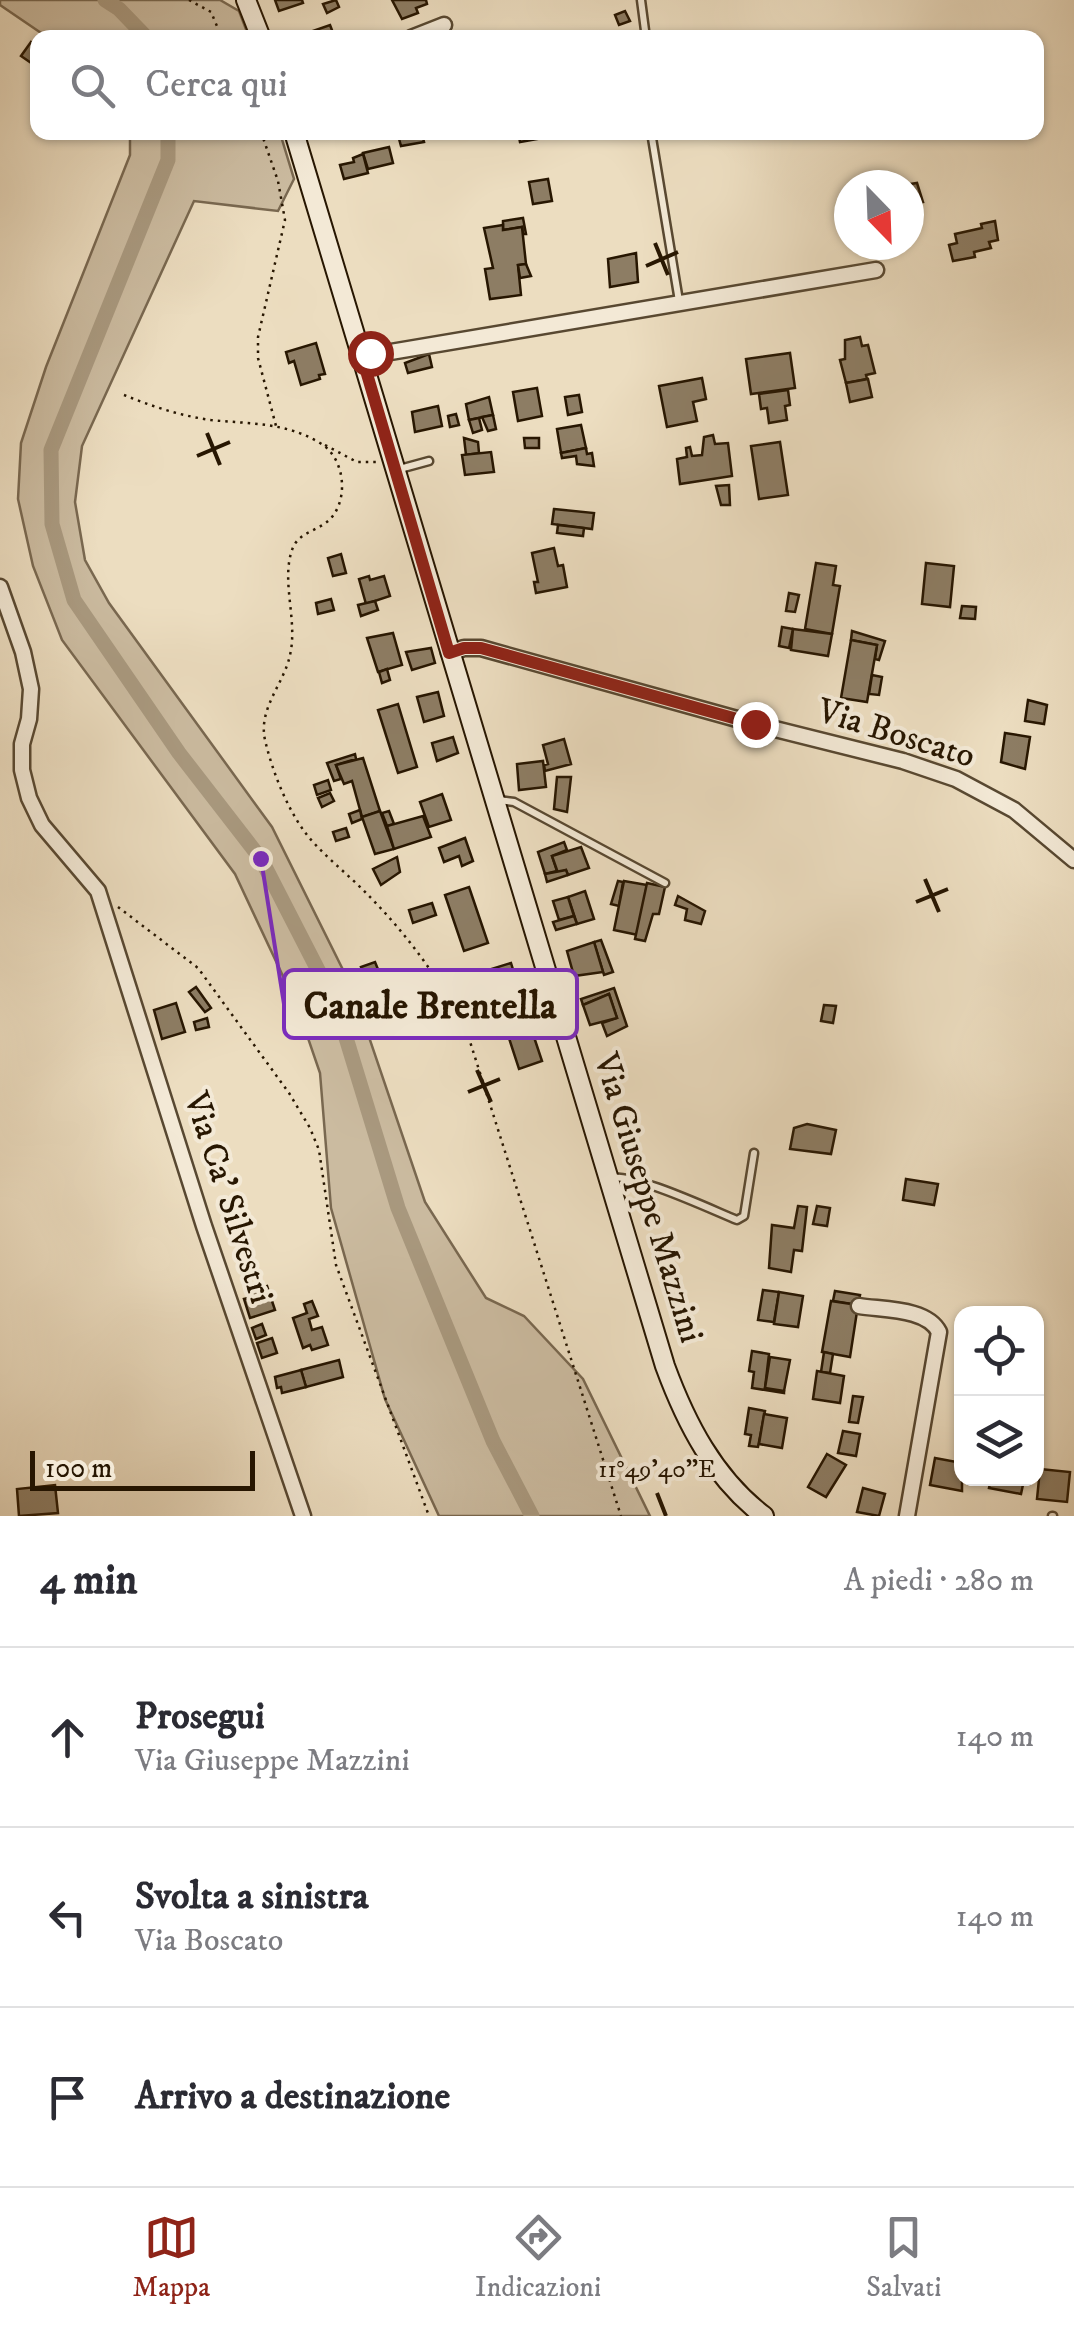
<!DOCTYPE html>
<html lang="it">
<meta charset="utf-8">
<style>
body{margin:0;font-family:"IM FELL DW Pica",serif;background:#f7f7f7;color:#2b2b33}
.controls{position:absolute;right:30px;bottom:30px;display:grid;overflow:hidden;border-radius:20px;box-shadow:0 2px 8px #0004}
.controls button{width:90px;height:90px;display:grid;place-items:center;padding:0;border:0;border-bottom:2px solid #e1e1e2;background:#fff;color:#2b2b33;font:50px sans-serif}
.compass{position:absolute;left:834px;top:170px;width:90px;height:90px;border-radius:50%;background:#fff;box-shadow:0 2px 8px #0004;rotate:157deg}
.scale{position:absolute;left:30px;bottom:25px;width:225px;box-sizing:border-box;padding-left:10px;border:5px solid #271601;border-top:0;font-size:28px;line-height:35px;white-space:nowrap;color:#271601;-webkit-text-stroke:8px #f3e9d6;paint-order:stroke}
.stop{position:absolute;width:30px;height:30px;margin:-22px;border:8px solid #8f2418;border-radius:50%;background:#fff}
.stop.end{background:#8f2418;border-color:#fff;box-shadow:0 2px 10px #0008}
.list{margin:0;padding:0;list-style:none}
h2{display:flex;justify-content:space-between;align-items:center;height:130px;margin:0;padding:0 40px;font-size:42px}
h2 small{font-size:32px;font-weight:400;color:#7c7c81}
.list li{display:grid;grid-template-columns:65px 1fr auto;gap:30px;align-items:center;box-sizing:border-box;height:180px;padding:0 40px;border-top:2px solid #e1e1e2}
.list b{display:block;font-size:38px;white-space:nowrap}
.list p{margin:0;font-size:32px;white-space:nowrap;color:#7c7c81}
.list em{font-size:32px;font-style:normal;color:#7c7c81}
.icon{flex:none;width:55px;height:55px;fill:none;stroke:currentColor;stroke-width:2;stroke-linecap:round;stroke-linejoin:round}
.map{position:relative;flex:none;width:1074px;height:1516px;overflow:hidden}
.search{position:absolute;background:#fff;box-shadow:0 2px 8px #0004;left:30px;right:30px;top:30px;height:110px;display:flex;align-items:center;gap:25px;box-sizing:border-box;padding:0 35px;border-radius:20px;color:#7c7c81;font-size:38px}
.sheet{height:670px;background:#fff}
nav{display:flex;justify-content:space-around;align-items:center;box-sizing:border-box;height:140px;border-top:2px solid #e1e1e2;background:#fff;font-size:28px;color:#7c7c81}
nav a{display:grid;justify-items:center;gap:5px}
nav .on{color:#8f2418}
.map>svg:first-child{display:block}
.grass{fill:#cbbba0;stroke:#796850;stroke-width:2.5}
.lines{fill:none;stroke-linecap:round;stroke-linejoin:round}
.canal{stroke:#a9997f;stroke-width:15}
.building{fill:#8d7d64;stroke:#271601;stroke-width:2.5}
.service-casing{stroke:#584831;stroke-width:11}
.minor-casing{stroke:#584831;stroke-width:19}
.secondary-casing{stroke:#271601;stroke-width:22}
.path{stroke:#271601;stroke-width:2.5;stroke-dasharray:2.5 5;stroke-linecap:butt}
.service{stroke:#f3e9d6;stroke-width:6}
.minor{stroke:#f3e9d6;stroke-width:14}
.secondary{stroke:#f3e9d6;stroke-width:18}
.route{stroke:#8f2418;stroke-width:12}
.ticks{fill:none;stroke:#271601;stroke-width:4}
.labels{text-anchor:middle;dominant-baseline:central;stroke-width:8;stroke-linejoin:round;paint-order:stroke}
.street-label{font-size:35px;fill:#271601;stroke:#f3e9d6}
.ticks-label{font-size:25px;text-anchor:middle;fill:#271601;stroke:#f3e9d6;stroke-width:8;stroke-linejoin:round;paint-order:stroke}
.leader{fill:none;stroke:#7b2cbf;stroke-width:4}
.callout-dot{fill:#7b2cbf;stroke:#f3e9d6;stroke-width:4}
.callout{fill:#f3e9d6;stroke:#7b2cbf;stroke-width:4}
.callout-label{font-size:38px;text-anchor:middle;font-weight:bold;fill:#271601}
</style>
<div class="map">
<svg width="1074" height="1516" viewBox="0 0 1074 1516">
<rect width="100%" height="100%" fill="#ecddc0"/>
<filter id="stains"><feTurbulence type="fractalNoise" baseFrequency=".002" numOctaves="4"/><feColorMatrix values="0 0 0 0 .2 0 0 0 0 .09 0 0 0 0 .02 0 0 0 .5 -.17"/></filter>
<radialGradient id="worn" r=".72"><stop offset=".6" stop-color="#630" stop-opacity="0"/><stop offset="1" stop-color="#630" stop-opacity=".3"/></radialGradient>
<g class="grass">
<polygon points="0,0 220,0 239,11 249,37 47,37 0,5"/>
<polygon points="130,133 280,133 294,179 278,211 194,201 82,446 75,502 85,560 109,603 272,827 353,990 425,1202 486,1298 524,1316 583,1379 650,1516 439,1516 385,1399 331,1208 320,1073 297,1006 235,874 62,640 33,566 18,499 21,443 46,367 130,155"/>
</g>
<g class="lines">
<g class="canal">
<polyline points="105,0 119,9 147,38"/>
<polyline points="168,132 168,160 51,450 52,524 74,600 179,753 261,859 336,1005 398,1208 493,1441 532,1516"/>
</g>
</g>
<g class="building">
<polygon points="275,0 302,0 303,3 279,11"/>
<polygon points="336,0 339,7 327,13 323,4"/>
<polygon points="392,0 426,0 427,4 416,8 418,13 402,19"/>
<polygon points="625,11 630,21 619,25 615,15"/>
<polygon points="330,25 335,38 309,38 307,33"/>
<polygon points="37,40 38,67 37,67 21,56 31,42 34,44"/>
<polygon points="518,132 553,132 554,136 520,142"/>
<polygon points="410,133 411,136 422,134 424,142 401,146 398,135"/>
<polygon points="389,147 393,163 368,169 363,153"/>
<polygon points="363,154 368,173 344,179 340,165 354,162 353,158"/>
<polygon points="548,179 552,201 533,204 529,182"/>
<polygon points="917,183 923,202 909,205 909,185 904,185"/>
<polygon points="523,218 526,234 523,234 522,227 503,230 503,221"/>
<polygon points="995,221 998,240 989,242 991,248 974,252 975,257 953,261 949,245 957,243 955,234 982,228 981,224"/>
<polygon points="503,225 503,230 522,227 526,264 518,265 521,295 490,299 485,269 493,268 484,228"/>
<polygon points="636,253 638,282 610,287 608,259"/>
<polygon points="526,264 531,276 520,278 518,265"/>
<polygon points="860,337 862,346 868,345 875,373 866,375 867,379 846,383 840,360 845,359 845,340"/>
<polygon points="316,343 325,374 319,375 320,379 301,385 294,361 289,363 286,352"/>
<polygon points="790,353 795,388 751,394 746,359"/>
<polygon points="429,354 432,367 408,373 405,363"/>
<polygon points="702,378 706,399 693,402 697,421 667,427 659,386"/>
<polygon points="868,379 872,397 850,402 846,383"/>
<polygon points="537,388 542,416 518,421 513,392"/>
<polygon points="788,390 790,405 785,406 787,420 769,423 767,408 761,409 759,394"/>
<polygon points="579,395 582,412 568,415 565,397"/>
<polygon points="489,397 493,415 469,420 466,404"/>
<polygon points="438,406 442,426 415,432 412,412"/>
<polygon points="456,414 459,425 450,427 448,416"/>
<polygon points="493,415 496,429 488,431 482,417"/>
<polygon points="479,418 482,430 473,433 469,420"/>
<polygon points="581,425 586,448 561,453 557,429"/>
<polygon points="713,435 715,444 728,443 732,476 680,484 677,459 687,457 686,448 690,447 692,456 702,455 704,437"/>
<polygon points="464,438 478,442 479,453 466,455"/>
<polygon points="524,438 539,438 539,448 525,448"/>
<polygon points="780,442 788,495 759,499 751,446"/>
<polygon points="586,448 587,454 592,453 594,466 577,464 576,456 562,458 561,453"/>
<polygon points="491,452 494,472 465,475 462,455"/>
<polygon points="729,485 730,505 721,505 716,486"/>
<polygon points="554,509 594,513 592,529 552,524"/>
<polygon points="558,525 584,528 583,536 557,533"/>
<polygon points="554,548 558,566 563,565 567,587 536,593 534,582 538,582 532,553"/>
<polygon points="341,554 346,573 333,576 328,558"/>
<polygon points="816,563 836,566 833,585 840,586 832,634 805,629"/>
<polygon points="926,563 954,566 950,607 922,604"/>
<polygon points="369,576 370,580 384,576 390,596 366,604 359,579"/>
<polygon points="789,593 799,595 795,612 786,611"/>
<polygon points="331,599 334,610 318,614 316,603"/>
<polygon points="375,601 378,610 361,616 358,605"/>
<polygon points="962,606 976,607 975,619 960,618"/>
<polygon points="782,627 793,629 789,648 779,646"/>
<polygon points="793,629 832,634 828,656 791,650"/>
<polygon points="852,631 885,641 879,660 875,659 877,645 851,640"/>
<polygon points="393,633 402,665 378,672 367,638"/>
<polygon points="851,640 877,645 867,702 841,698"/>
<polygon points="431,648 435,663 412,670 406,652"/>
<polygon points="387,669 390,680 382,683 379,672"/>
<polygon points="872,675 882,677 879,695 869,694"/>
<polygon points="438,692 444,716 424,722 417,697"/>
<polygon points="1028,700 1047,705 1044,724 1025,721"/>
<polygon points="398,704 417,767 398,773 378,710"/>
<polygon points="1005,733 1030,737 1025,769 1001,762"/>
<polygon points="453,737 458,753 437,761 432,743"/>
<polygon points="564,739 571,764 545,771 544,765 548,764 543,745"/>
<polygon points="355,754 356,759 336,765 341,779 334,781 327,763"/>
<polygon points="363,758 380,811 362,817 352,781 344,784 336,765"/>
<polygon points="543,761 546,787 519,790 517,764"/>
<polygon points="557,777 571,777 567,812 554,809"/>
<polygon points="328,780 331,790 317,795 314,785"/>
<polygon points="330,793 334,801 322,807 318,798"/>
<polygon points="442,794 451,820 429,827 420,802"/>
<polygon points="360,810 362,819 352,823 349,814"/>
<polygon points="380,811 394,849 375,854 362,817"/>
<polygon points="389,811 394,824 387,826 382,813"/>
<polygon points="423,816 431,837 394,849 387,826"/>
<polygon points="346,828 349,837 336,841 333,832"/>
<polygon points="465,838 473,861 462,866 459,856 444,862 439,848"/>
<polygon points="564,842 567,850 552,856 557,871 545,874 538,852"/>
<polygon points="581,847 589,868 568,875 566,870 558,873 552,856"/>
<polygon points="397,857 400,872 381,885 373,869"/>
<polygon points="566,870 568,875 547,882 545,874"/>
<polygon points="618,881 623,882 619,906 611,904"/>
<polygon points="624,881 647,885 638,935 614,930"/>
<polygon points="647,883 665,887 659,914 653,914 645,941 635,939"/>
<polygon points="469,887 488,943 464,951 445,895"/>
<polygon points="585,891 594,919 577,924 568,897"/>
<polygon points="678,896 705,911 701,924 685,920 687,909 675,905"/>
<polygon points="568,897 574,916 559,920 553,901"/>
<polygon points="432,903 436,915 413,923 409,910"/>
<polygon points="574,916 577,924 556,930 553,922"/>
<polygon points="601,940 613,972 604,975 594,942"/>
<polygon points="594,942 603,972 574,976 567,951"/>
<polygon points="375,962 390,999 377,1006 361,967"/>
<polygon points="511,963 523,1002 500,1010 488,970"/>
<polygon points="196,987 211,1008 205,1012 189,992"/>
<polygon points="614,988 627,1026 607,1036 602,1023 617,1018 609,994 583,1005 581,999"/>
<polygon points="609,994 617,1018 590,1025 583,1005"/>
<polygon points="176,1003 185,1032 162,1039 154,1010"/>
<polygon points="824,1005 836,1006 833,1023 821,1021"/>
<polygon points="207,1018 209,1027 196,1030 194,1022"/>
<polygon points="529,1022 542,1061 519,1069 506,1029"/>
<polygon points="807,1124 836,1130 831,1154 790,1149 794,1128"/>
<polygon points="906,1179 938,1184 934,1205 903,1200"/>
<polygon points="798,1206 807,1207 802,1251 794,1250 791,1272 769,1268 772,1225 794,1228"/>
<polygon points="817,1206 830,1208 827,1226 813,1224"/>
<polygon points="267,1286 275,1310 250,1318 244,1299 253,1297 251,1291"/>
<polygon points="763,1290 779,1292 774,1322 758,1320"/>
<polygon points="835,1291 860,1295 858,1305 833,1301"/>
<polygon points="779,1292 803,1296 798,1327 774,1324"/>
<polygon points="312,1301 318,1316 309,1319 312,1330 322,1327 328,1345 312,1350 310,1345 303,1348 293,1318 307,1313 304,1304"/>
<polygon points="831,1301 858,1305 850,1357 822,1352"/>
<polygon points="262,1324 266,1335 256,1339 252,1328"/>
<polygon points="272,1338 277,1353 262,1358 257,1343"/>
<polygon points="752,1351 769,1354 765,1388 784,1391 784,1393 752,1388 754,1372 749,1371"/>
<polygon points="824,1352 833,1354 830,1373 821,1372"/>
<polygon points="770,1357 790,1360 784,1391 765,1388"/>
<polygon points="339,1360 343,1377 306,1387 301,1370"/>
<polygon points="301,1370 306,1387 282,1393 281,1387 277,1388 275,1377"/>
<polygon points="817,1371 844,1376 840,1403 813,1399"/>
<polygon points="853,1396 863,1397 858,1423 849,1422"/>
<polygon points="749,1408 765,1411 758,1447 749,1446 751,1435 745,1434"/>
<polygon points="764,1414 787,1418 782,1448 759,1444"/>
<polygon points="843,1431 860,1434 856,1456 838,1453"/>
<polygon points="827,1454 846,1465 826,1497 808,1487"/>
<polygon points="935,1458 962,1463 962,1491 930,1485"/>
<polygon points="1040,1469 1070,1472 1067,1502 1037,1499"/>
<polygon points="991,1478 1024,1480 1021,1494 989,1488"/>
<polygon points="55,1485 58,1513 19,1516 17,1489"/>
<polygon points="863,1488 885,1494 879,1516 857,1512"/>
</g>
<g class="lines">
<defs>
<g id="service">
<polyline points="641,0 646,38"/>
<polyline points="651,132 679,301"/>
<polyline points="396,470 429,461"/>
<polyline points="499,800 514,802 665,883"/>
<path d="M609 1178C632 1172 710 1209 737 1220L744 1216 754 1153"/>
<polyline points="1052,1516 1053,1516"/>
</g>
<g id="minor">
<polyline points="411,38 444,25"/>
<polyline points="361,357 876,270"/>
<polyline points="0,587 23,652 31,689 29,719 22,744 22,770 29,798 42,825 98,891 204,1226 303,1516"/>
<polyline points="449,653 464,648 481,648 755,724 903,761 956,779 1014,810 1074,860"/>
<path d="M859 1306C883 1310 927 1308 939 1332L907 1516"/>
</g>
<g id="secondary">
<polyline points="246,0 261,38"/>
<path d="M294 132 665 1366C686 1423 714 1478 764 1516"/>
</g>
</defs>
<use href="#service" class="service-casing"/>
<use href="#minor" class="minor-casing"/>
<use href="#secondary" class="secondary-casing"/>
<g class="path">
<polyline points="189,0 211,12 222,38"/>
<polyline points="261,132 278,181 285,220 258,337 258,358 276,426"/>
<path d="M124 395C151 406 181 416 211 420 249 424 286 422 320 443 344 457 349 496 332 517 321 531 298 531 292 550 281 582 298 621 290 655 284 684 258 708 265 740 272 770 286 806 304 831 321 854 347 873 368 895 406 933 441 981 466 1029L621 1516"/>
<polyline points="325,445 357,462 377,462"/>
<polyline points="118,907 198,968 289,1093 310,1128 319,1150 336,1265 429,1516"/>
</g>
<use href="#service" class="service"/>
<use href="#minor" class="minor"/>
<use href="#secondary" class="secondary"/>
</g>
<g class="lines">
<polyline class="route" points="370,353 362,357 449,653 464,648 481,648 755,724"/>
</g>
<path class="ticks" d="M655 243 668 275M646 266 678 252M207 433 220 465M197 456 230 442M925 879 939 912M916 902 948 889M477 1070 491 1102M468 1092 500 1079M657 1493 666 1516"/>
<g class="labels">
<g class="street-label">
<text transform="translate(896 734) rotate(17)">Via Boscato</text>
<text transform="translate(228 1198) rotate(72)">Via Ca' Silvestri</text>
<text transform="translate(648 1198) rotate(73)">Via Giuseppe Mazzini</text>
</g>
</g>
<g class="ticks-label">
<text x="657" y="1477">11°49'40"E</text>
</g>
<path class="leader" d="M261 859L284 1004"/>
<circle class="callout-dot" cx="261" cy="859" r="10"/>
<rect class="callout" x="284" y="970" width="293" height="68" rx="10"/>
<g class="callout-label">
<text x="430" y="1018">Canale Brentella</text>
</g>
<rect width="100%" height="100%" filter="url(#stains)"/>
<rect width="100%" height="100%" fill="url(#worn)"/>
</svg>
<div class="controls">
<button><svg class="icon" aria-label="locate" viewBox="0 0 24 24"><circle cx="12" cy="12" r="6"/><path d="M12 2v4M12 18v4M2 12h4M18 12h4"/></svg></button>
<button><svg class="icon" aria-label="layers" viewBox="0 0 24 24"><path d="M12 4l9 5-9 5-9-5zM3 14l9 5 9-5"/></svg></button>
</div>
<svg class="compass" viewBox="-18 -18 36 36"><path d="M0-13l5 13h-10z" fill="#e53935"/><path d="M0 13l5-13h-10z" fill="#7c7c81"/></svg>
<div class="scale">100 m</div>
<div class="stop" style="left:370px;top:353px"></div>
<div class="stop end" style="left:755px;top:724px"></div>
<div class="search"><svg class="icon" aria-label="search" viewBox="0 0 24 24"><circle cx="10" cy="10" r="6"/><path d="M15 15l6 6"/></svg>Cerca qui</div>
</div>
<section class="sheet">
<h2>4 min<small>A piedi · 280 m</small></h2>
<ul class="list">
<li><svg class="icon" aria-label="ahead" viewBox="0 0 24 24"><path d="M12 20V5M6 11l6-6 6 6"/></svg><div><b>Prosegui</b><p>Via Giuseppe Mazzini</p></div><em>140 m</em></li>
<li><svg class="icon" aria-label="left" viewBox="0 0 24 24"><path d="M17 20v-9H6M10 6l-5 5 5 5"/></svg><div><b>Svolta a sinistra</b><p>Via Boscato</p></div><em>140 m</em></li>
<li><svg class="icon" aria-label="arrive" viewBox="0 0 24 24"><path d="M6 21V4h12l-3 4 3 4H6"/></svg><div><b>Arrivo a destinazione</b></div></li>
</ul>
</section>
<nav>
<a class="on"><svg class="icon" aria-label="map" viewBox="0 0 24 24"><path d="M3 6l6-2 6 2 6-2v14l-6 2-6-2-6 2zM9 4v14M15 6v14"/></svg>Mappa</a>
<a><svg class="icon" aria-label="directions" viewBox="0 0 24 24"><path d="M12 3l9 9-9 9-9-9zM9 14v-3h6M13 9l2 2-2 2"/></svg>Indicazioni</a>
<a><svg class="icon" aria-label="saved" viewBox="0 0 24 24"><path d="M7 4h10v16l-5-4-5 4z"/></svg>Salvati</a>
</nav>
